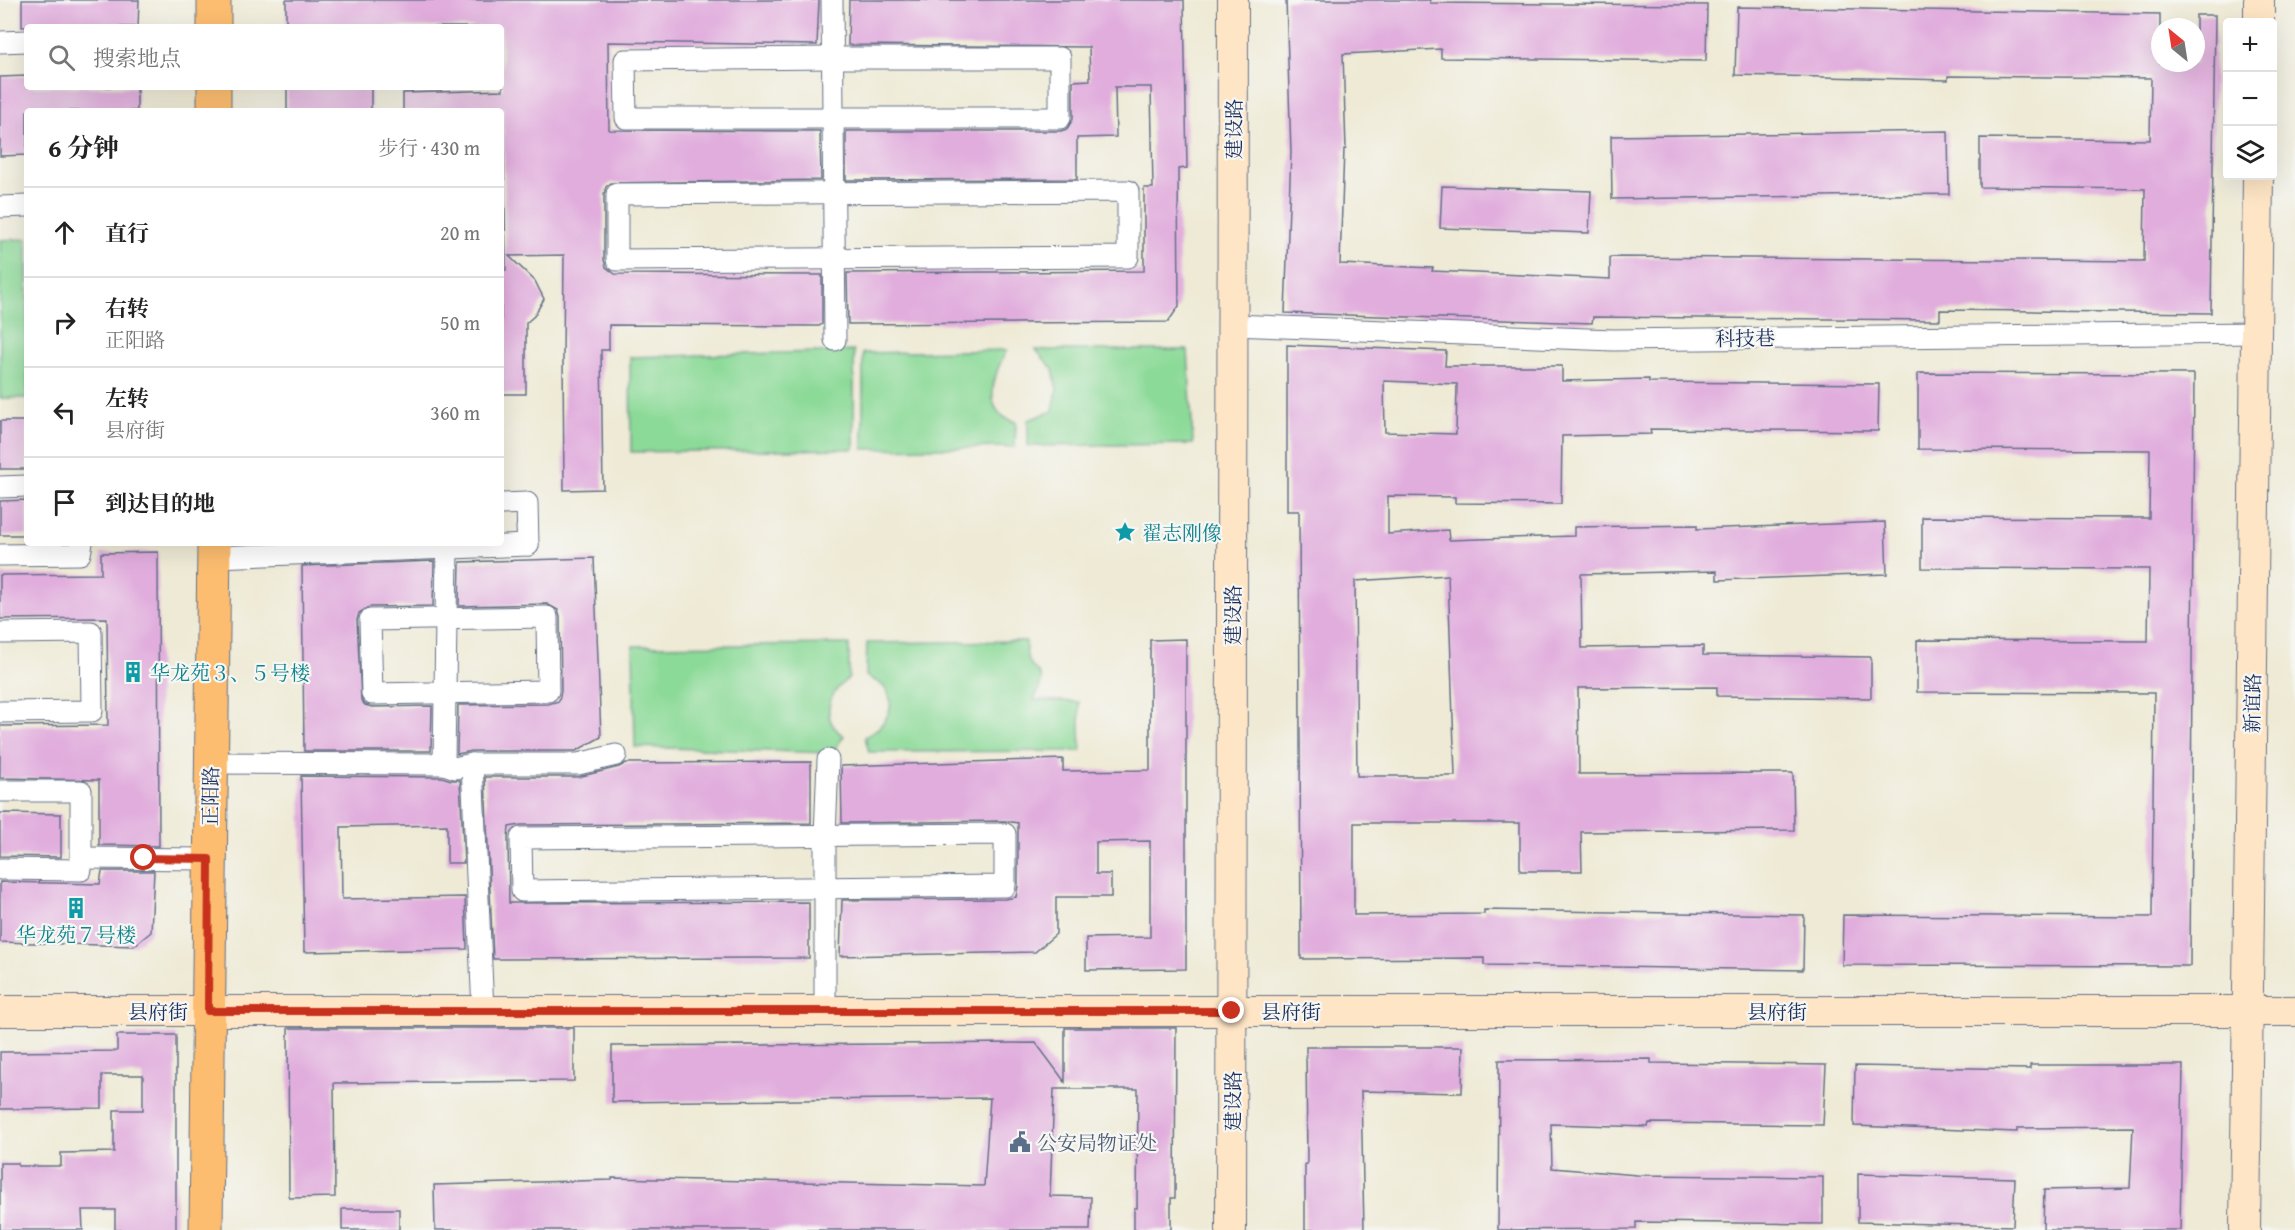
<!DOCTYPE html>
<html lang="zh">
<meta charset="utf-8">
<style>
body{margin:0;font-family:"Gentium Book Plus","Noto Serif SC",serif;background:#f6f6f6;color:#222}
.controls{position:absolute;right:18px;top:18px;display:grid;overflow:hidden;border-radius:6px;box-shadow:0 6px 24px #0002}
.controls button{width:54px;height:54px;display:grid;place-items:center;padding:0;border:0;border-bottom:2px solid #e0e0e0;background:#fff;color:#222;font:30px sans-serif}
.compass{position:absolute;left:2151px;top:18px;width:54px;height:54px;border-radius:50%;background:#fff;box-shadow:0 6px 24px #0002;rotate:330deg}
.stop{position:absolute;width:18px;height:18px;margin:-14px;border:4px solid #c8321e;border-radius:50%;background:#fff}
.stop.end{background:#c8321e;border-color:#fff;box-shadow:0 2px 6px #0008}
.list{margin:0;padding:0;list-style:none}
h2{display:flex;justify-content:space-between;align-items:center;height:78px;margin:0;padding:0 24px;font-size:26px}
h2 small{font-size:20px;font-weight:400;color:#767676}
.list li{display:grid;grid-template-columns:39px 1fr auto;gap:18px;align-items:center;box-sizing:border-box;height:90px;padding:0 24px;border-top:2px solid #e0e0e0}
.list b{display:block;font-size:22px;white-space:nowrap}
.list p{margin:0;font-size:20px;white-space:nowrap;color:#767676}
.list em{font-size:20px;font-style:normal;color:#767676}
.icon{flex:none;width:33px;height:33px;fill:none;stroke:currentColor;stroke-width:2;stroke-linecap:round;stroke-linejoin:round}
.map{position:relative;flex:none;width:2295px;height:1230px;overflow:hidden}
.search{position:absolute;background:#fff;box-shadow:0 6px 24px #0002;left:24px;top:24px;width:480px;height:66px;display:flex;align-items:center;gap:15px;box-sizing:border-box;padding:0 21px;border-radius:6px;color:#767676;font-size:22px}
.panel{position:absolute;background:#fff;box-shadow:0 6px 24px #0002;left:24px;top:108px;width:480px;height:438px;border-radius:6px}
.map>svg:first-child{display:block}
.green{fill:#8cda98;stroke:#54847b;stroke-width:1.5}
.building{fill:#e1addd;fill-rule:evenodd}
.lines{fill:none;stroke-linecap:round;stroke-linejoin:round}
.street-casing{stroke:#657088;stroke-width:23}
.secondary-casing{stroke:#657088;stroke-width:32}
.primary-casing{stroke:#657088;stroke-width:35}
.street{stroke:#fff;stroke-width:21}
.secondary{stroke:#fee5c5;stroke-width:30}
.primary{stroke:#fcbd6f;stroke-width:33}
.route{stroke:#c8321e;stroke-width:8}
.labels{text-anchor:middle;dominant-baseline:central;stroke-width:4.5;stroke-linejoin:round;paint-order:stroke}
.street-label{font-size:20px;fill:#1b2f5e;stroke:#f6f6f2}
.culture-label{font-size:20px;fill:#0d838f;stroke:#f6f6f2;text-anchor:start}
.service-label{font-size:20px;fill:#4e5e75;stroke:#f6f6f2;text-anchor:start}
</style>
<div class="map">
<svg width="2295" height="1230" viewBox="0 0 2295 1230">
<rect width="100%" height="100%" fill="#f6f6f2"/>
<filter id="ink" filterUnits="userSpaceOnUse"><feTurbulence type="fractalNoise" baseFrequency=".0167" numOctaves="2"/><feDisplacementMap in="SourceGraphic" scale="12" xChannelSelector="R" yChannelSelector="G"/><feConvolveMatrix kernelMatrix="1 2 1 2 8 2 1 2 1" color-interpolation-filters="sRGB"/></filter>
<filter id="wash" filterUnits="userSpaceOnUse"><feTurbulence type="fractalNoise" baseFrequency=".008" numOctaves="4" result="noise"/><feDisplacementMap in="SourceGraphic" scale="24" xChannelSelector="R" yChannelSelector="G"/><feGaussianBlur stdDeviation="1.35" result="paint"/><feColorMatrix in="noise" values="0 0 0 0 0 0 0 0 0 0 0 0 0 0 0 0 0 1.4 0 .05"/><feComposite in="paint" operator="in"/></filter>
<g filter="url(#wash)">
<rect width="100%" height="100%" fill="#eeead5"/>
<g class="green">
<polygon points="27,239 27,398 0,398 0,240"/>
<path d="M1007 350C994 373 979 413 1016 422L1015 447 863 449V353Z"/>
<polygon points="1036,350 1188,350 1193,444 1028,446 1028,420 1053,411 1057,390 1053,369"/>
<polygon points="854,351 854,449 631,452 630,357"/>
<path d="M1026 641C1026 646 1026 652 1027 656 1034 679 1051 667 1034 700L1079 702 1081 751 869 752 865 737C883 728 901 706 883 686 879 682 871 679 866 676L867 643Z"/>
<path d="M849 644V678C828 693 819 719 844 736L832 753 635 747 633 646Z"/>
</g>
<g id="blocks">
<g class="building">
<polygon points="22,0 139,0 138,27 22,27"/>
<polygon points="286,0 819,0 817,45 608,42 609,130 820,131 821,180 611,183 606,187 604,194 604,260 606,267 615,274 822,275 822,324 819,326 609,325 609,350 601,350 603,489 564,490 563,357 564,255 509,256 535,281 544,299 534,316 526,323 526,394 501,394 501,271 506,270 503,108 403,111 403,93 503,90 501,27 286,27"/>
<polygon points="849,0 1184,0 1187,168 1178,169 1179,306 1168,322 848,324 847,273 1144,271 1144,188 1153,188 1151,87 1115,87 1116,137 1077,138 1077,179 846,180 846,131 1061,131 1067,129 1073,119 1073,81 1090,80 1089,47 848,45"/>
<polygon points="1286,0 1430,0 1430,3 1707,5 1706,61 1441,58 1441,49 1343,54 1346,149 1344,149 1340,264 1433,268 1432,271 1610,279 1610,257 2144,261 2145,189 1980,187 1980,138 2150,140 2151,78 1948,76 1948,80 1735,75 1737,7 2160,14 2160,63 2196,63 2196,15 2215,15 2211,313 1940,310 1940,320 1593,317 1592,323 1285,313 1291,152"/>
<polygon points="27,76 27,87 137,87 137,111 27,111 27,155 0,156 0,77"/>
<rect x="287" y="87" width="84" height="24"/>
<polygon points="1948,131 1949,194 1612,199 1611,136"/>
<polygon points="1442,186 1591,191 1589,233 1440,228"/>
<path d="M1287 345 1446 351 1445 366H1562V381L1649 379V382L1879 384 1878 431 1650 429 1651 434 1562 436 1561 504 1455 503V497L1388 496V534L1448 530 1449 540 1574 536V527L1697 525V529L1885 522 1887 574 1717 580V571L1581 574 1582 648 1703 646V655L1871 657V698L1717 696V687L1578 688 1579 774 1793 773 1794 830 1581 832 1582 871H1520V823H1354V915L1484 914V910L1804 915 1803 970 1484 965V958L1301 959 1299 511H1287ZM1384 381 1457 384 1456 434 1385 432ZM1448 575 1455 776H1357L1355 581Z"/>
<polygon points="1918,373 2194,374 2190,966 1842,965 1843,915 2152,917 2154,693 1917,692 1917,640 2148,641 2149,569 1922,568 1922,517 2149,518 2150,450 1918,449"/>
<rect x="0" y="421" width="27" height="48"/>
<polygon points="27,500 27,535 0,535 0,501"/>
<polygon points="158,552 159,846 99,845 99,780 0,778 0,726 108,725 107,618 0,619 0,575 101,574 101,553"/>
<polygon points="594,558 601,737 576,751 472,751 457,754 458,705 548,704 559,701 561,691 560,617 558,610 547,604 459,606 460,562"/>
<polygon points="434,561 433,606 369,607 359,613 357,620 361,700 365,705 372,707 432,706 431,751 304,751 302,566"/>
<polygon points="1186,639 1186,969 1086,970 1086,938 1150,937 1150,841 1096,842 1096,874 1111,874 1111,897 1056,897 1056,934 1035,952 840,956 842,900 1005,899 1016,897 1018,886 1018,823 1005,821 842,823 841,766 1063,759 1063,771 1150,770 1150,640"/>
<polygon points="811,762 811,823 521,825 509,827 508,838 509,903 809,902 809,958 493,959 485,777 578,777 619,767 626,763"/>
<polygon points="301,776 442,777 451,780 460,780 464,863 447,863 447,825 341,827 342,899 465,897 467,949 304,952"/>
<polygon points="0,813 61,814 61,857 0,856"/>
<polygon points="102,871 154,871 151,932 134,946 0,942 0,882 100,884"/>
<polygon points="288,1028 574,1028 574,1081 334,1083 335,1197 289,1198"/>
<polygon points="1065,1028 1176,1028 1175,1198 1171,1198 1171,1230 1134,1230 1134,1208 1137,1208 1138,1089 1054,1089 1050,1196 1091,1197 1090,1230 435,1230 434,1185 612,1180 612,1178 984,1186 990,1098 612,1102 612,1046 1036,1043 1065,1082"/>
<polygon points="117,1035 176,1035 176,1230 115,1230 115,1210 82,1210 83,1230 0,1230 0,1163 18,1163 18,1166 61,1166 61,1153 114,1152 114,1110 143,1110 143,1075 102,1075 102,1108 0,1109 0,1052 117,1051"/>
<polygon points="1306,1047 1463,1047 1462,1093 1361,1091 1364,1230 1305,1230 1305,1164 1307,1164"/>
<polygon points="1651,1059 1651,1063 1826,1065 1823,1125 1649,1123 1648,1127 1551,1124 1552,1168 1637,1175 1823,1177 1823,1224 1636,1222 1636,1229 1498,1230 1499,1060"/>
<polygon points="2030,1065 2183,1065 2180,1230 2043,1230 2044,1190 2130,1188 2133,1127 2017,1128 2017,1132 1854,1126 1855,1066 2030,1069"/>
<polygon points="1858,1174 2015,1178 2013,1226 1858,1222"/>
<rect x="342" y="1209" width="57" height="21"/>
</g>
</g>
</g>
<g filter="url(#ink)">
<use href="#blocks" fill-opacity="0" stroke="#657088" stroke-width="1.5"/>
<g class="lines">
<defs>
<g id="street">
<polyline points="832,0 835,340"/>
<polyline points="0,42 27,41"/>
<polygon points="833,58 1060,58 1060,118 626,118 625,60"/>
<polygon points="1128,191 1128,257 617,260 617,194"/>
<polyline points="0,207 27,206"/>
<polyline points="1232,325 1613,340 2257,333"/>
<polyline points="0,487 27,486"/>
<polyline points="501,504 527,503 528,545 527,527"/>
<polyline points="0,555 80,554 82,543"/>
<polyline points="214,557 528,545"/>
<polygon points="547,617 548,691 372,694 370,620"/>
<polyline points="0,633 91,632 92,711 0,712"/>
<polyline points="210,763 444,764 455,768 472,764 578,764 616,755"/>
<polyline points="444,764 447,548"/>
<polyline points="472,764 483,1011"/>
<polyline points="0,791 81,791 81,870 0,869"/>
<polygon points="1005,834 1005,886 522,891 521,838"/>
<polyline points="81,858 209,859"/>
<polyline points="825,1011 825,836 828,760"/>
</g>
<g id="secondary">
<polyline points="2259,22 2259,0"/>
<polyline points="0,1011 2295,1011"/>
<polyline points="1231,1230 1233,0"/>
<polyline points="2245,1230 2258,176"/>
</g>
<g id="primary">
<polyline points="214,27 214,0"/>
<polyline points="214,111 214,87"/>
<polyline points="206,1230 214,543"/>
</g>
</defs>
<use href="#street" class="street-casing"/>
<use href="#secondary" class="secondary-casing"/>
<use href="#primary" class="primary-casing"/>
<use href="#street" class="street"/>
<use href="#secondary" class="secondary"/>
<use href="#primary" class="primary"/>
</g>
</g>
<g class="lines" filter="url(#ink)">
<polyline class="route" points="144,858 209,859 208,1011 1232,1011"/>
</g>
<defs>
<symbol id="sight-bare" viewBox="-9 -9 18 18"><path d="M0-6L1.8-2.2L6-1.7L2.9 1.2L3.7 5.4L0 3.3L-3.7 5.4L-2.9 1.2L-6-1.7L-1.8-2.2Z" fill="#0f9aa8" stroke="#f6f6f2" stroke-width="2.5" paint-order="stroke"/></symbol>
<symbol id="building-bare" viewBox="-9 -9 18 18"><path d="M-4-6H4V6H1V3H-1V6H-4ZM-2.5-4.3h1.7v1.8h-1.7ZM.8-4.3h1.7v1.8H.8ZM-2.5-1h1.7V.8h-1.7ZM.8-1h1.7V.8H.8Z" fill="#0f9aa8" stroke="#f6f6f2" stroke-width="2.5" paint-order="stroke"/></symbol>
<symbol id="civic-bare" viewBox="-9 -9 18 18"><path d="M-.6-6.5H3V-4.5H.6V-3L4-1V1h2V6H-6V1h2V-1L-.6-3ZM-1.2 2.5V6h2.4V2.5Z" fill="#5c6f8a" stroke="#f6f6f2" stroke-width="2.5" paint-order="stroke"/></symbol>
</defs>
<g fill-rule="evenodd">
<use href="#sight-bare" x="1110" y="517" width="30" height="30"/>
<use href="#building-bare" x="118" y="657" width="30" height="30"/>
<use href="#building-bare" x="61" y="893" width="30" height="30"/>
<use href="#civic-bare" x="1005" y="1127" width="30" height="30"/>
</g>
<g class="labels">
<g class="street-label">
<text transform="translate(1233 129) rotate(-90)">建设路</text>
<text transform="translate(1745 338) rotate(-1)">科技巷</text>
<text transform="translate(1232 615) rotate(-90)">建设路</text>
<text transform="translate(2252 703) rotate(-89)">新谊路</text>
<text transform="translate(210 796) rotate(-89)">正阳路</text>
<text x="158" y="1011">县府街</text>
<text x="1291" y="1011">县府街</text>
<text x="1777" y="1011">县府街</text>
<text transform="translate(1232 1101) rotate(-90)">建设路</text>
</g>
<g class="culture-label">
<text x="1142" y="532">翟志刚像</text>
<text x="150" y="672">华龙苑３、５号楼</text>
<text x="76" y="934" text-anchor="middle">华龙苑７号楼</text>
</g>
<g class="service-label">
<text x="1037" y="1142">公安局物证处</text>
</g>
</g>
</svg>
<div class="controls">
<button>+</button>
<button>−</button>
<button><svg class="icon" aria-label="layers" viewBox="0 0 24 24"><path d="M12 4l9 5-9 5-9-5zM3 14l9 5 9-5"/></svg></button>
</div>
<svg class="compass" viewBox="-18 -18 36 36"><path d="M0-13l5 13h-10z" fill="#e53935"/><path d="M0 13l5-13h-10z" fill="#767676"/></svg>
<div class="stop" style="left:144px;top:858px"></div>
<div class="stop end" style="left:1232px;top:1011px"></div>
<div class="search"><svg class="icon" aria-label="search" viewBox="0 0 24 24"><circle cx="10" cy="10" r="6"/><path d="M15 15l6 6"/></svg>搜索地点</div>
<section class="panel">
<h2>6 分钟<small>步行 · 430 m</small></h2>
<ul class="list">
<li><svg class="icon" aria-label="ahead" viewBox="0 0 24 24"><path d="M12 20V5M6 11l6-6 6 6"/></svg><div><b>直行</b></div><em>20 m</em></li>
<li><svg class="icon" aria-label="right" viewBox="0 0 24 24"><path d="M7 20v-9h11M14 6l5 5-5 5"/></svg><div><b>右转</b><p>正阳路</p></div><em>50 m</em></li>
<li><svg class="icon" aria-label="left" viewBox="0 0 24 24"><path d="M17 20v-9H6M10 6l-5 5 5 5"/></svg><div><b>左转</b><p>县府街</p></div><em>360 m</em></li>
<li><svg class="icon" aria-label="arrive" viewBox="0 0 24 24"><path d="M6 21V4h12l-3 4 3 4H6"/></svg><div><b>到达目的地</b></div></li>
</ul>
</section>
</div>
